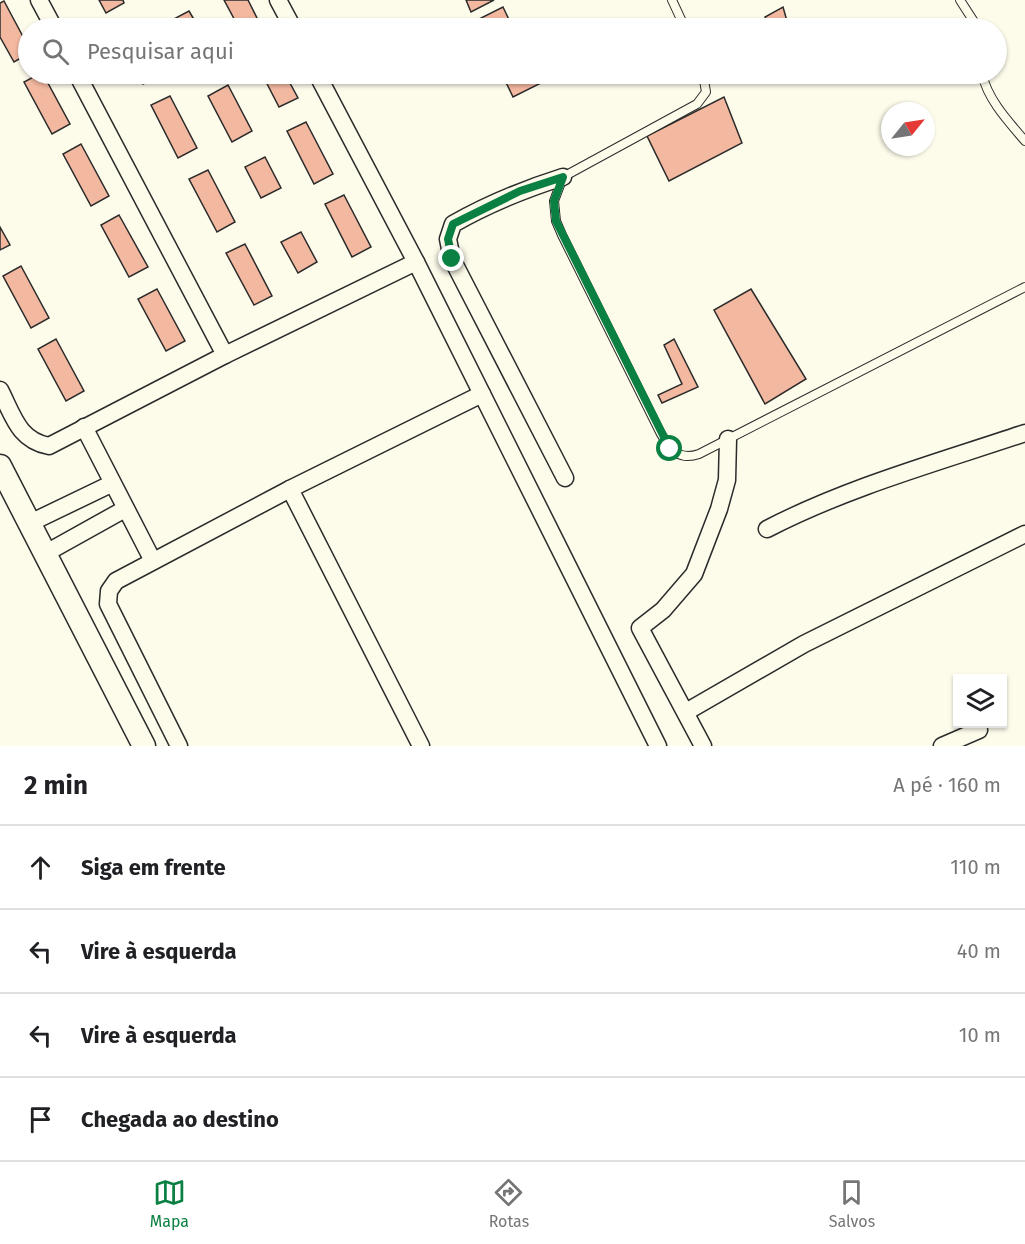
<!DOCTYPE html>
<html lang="pt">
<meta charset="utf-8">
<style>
body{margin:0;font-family:"Fira Sans",sans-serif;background:#f2f2f2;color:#202124}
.controls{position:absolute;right:18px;bottom:18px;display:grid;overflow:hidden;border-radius:0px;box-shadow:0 2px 4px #0004}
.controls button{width:54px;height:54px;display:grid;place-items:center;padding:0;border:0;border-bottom:2px solid #e0e0e0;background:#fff;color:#202124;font:30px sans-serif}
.compass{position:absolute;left:881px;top:102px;width:54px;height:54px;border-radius:50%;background:#fff;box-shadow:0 2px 4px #0004;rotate:60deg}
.stop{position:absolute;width:18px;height:18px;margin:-14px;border:4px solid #0b8043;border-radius:50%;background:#fff}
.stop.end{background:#0b8043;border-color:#fff;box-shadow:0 2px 6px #0008}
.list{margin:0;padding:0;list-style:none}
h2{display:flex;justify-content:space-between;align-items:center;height:78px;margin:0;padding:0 24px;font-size:26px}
h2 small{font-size:20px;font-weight:400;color:#757577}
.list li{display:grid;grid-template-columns:39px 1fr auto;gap:18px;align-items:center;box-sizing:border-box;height:84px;padding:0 24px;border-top:2px solid #e0e0e0}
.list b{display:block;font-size:22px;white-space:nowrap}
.list em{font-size:20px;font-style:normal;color:#757577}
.icon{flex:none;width:33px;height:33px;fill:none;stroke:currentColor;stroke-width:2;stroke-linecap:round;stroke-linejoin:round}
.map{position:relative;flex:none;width:1025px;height:746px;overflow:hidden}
.search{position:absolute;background:#fff;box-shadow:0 2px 4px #0004;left:18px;right:18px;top:18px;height:66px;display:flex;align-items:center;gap:15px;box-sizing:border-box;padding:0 21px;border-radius:33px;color:#757577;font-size:22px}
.sheet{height:414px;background:#fff}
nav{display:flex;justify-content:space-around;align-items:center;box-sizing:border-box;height:84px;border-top:2px solid #e0e0e0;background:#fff;font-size:16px;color:#757577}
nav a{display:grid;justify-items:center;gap:3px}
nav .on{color:#0b8043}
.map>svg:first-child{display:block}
.building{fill:#f2b8a0;stroke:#2b2b2b;stroke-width:1.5}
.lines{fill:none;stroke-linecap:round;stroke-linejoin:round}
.lane-casing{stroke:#2b2b2b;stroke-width:10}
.street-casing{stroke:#2b2b2b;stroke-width:19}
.secondary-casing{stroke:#2b2b2b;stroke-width:25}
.lane{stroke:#fdfbea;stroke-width:8}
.street{stroke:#fdfbea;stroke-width:16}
.secondary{stroke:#fdfbea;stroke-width:22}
.route{stroke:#0b8043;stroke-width:8}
</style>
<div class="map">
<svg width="1025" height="746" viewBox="0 0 1025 746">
<rect width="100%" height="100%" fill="#fdfbea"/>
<g class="building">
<polygon points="99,0 123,0 124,3 106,13"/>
<polygon points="224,0 248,0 262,28 239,28"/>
<polygon points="466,0 494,0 471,12"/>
<polygon points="4,1 28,46 28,54 14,62 0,37 0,3"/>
<polygon points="503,7 513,28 479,28 475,21"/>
<polygon points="783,7 789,28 771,28 765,17"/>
<polygon points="189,11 199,28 174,28 170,21"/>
<polygon points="39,74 43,74 70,124 52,134 24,82"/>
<polygon points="137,74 161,74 161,75 143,84"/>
<polygon points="262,74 285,74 298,98 279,107"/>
<polygon points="502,74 536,74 541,83 513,97"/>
<polygon points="228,85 252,131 232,142 208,96"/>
<polygon points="170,96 197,148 178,158 151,105"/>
<polygon points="724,97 742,143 669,181 647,136"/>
<polygon points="306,122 333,174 314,184 287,131"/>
<polygon points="81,144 109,196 91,206 63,154"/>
<polygon points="265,157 281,188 261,198 245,167"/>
<polygon points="208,170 235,222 217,232 189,179"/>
<polygon points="344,195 371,247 352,257 325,204"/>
<polygon points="119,215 148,267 129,277 101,225"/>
<polygon points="0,227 10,245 0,250"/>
<polygon points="301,232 317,262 298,273 281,242"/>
<polygon points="245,244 272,296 254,305 226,253"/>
<polygon points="21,266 49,318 31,328 3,276"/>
<polygon points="157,289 185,341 166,351 138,299"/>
<polygon points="751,289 806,379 765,404 714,310"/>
<polygon points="56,339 84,391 66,401 38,349"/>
<polygon points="674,339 698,387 662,403 658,395 682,384 664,345"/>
</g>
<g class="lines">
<defs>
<g id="lane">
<polyline points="672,0 685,28"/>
<polyline points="960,0 978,28"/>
<path d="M703 74 706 92 697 104 563 177 554 201 556 221 562 235 661 434C671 450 679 461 699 454L1025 287"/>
<path d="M982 74C988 100 1008 121 1025 141"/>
</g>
<g id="street">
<polyline points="39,0 54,28"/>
<polyline points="278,0 293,28"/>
<polyline points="77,74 225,355"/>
<polyline points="317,74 416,262 658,746"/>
<path d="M563 177C525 189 488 204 453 224L448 239 452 259 565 478"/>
<path d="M0 390C13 415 18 440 49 446L225 355 416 262"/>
<polyline points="84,427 153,561"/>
<polyline points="290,489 421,746"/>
<polyline points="30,523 111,484"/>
<path d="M767 529C848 487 939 462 1025 433"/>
<polyline points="46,553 125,509"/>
<polyline points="686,712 804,644 1025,534"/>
<polyline points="179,746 108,604 109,591 116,581 290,489 482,394"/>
<polyline points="703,746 640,628 663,610 694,574 719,509 727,480 728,439"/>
<polyline points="942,746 979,730"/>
</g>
<polyline id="secondary" points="0,466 144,746"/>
</defs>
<use href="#lane" class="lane-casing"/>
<use href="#street" class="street-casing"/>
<use href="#secondary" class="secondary-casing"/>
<use href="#lane" class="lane"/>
<use href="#street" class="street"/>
<use href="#secondary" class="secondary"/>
</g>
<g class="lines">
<polyline class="route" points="452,259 448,239 453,224 520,191 563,177 554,201 556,221 670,449"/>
</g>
</svg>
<div class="controls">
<button><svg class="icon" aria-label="layers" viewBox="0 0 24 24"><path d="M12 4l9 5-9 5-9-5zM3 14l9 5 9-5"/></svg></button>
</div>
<svg class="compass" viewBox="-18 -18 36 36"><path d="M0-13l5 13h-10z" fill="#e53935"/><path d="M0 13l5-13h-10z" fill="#757577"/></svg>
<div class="stop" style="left:670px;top:449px"></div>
<div class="stop end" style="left:452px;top:259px"></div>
<div class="search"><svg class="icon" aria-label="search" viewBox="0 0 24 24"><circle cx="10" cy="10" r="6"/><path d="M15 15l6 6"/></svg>Pesquisar aqui</div>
</div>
<section class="sheet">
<h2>2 min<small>A pé · 160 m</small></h2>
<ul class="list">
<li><svg class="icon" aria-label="ahead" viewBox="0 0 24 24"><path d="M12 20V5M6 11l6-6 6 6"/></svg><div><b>Siga em frente</b></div><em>110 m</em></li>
<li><svg class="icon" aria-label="left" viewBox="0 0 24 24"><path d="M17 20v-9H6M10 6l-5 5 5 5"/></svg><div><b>Vire à esquerda</b></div><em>40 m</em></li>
<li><svg class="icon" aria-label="left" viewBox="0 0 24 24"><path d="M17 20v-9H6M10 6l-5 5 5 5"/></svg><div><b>Vire à esquerda</b></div><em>10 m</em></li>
<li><svg class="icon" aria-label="arrive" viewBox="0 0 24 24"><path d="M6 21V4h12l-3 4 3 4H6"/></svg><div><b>Chegada ao destino</b></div></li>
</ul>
</section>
<nav>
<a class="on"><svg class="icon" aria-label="map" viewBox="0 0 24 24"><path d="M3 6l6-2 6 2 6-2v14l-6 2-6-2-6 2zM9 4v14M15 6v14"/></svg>Mapa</a>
<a><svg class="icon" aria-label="directions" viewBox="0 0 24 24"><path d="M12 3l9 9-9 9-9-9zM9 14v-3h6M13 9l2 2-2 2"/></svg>Rotas</a>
<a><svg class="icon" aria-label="saved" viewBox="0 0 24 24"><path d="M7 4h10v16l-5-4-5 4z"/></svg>Salvos</a>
</nav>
